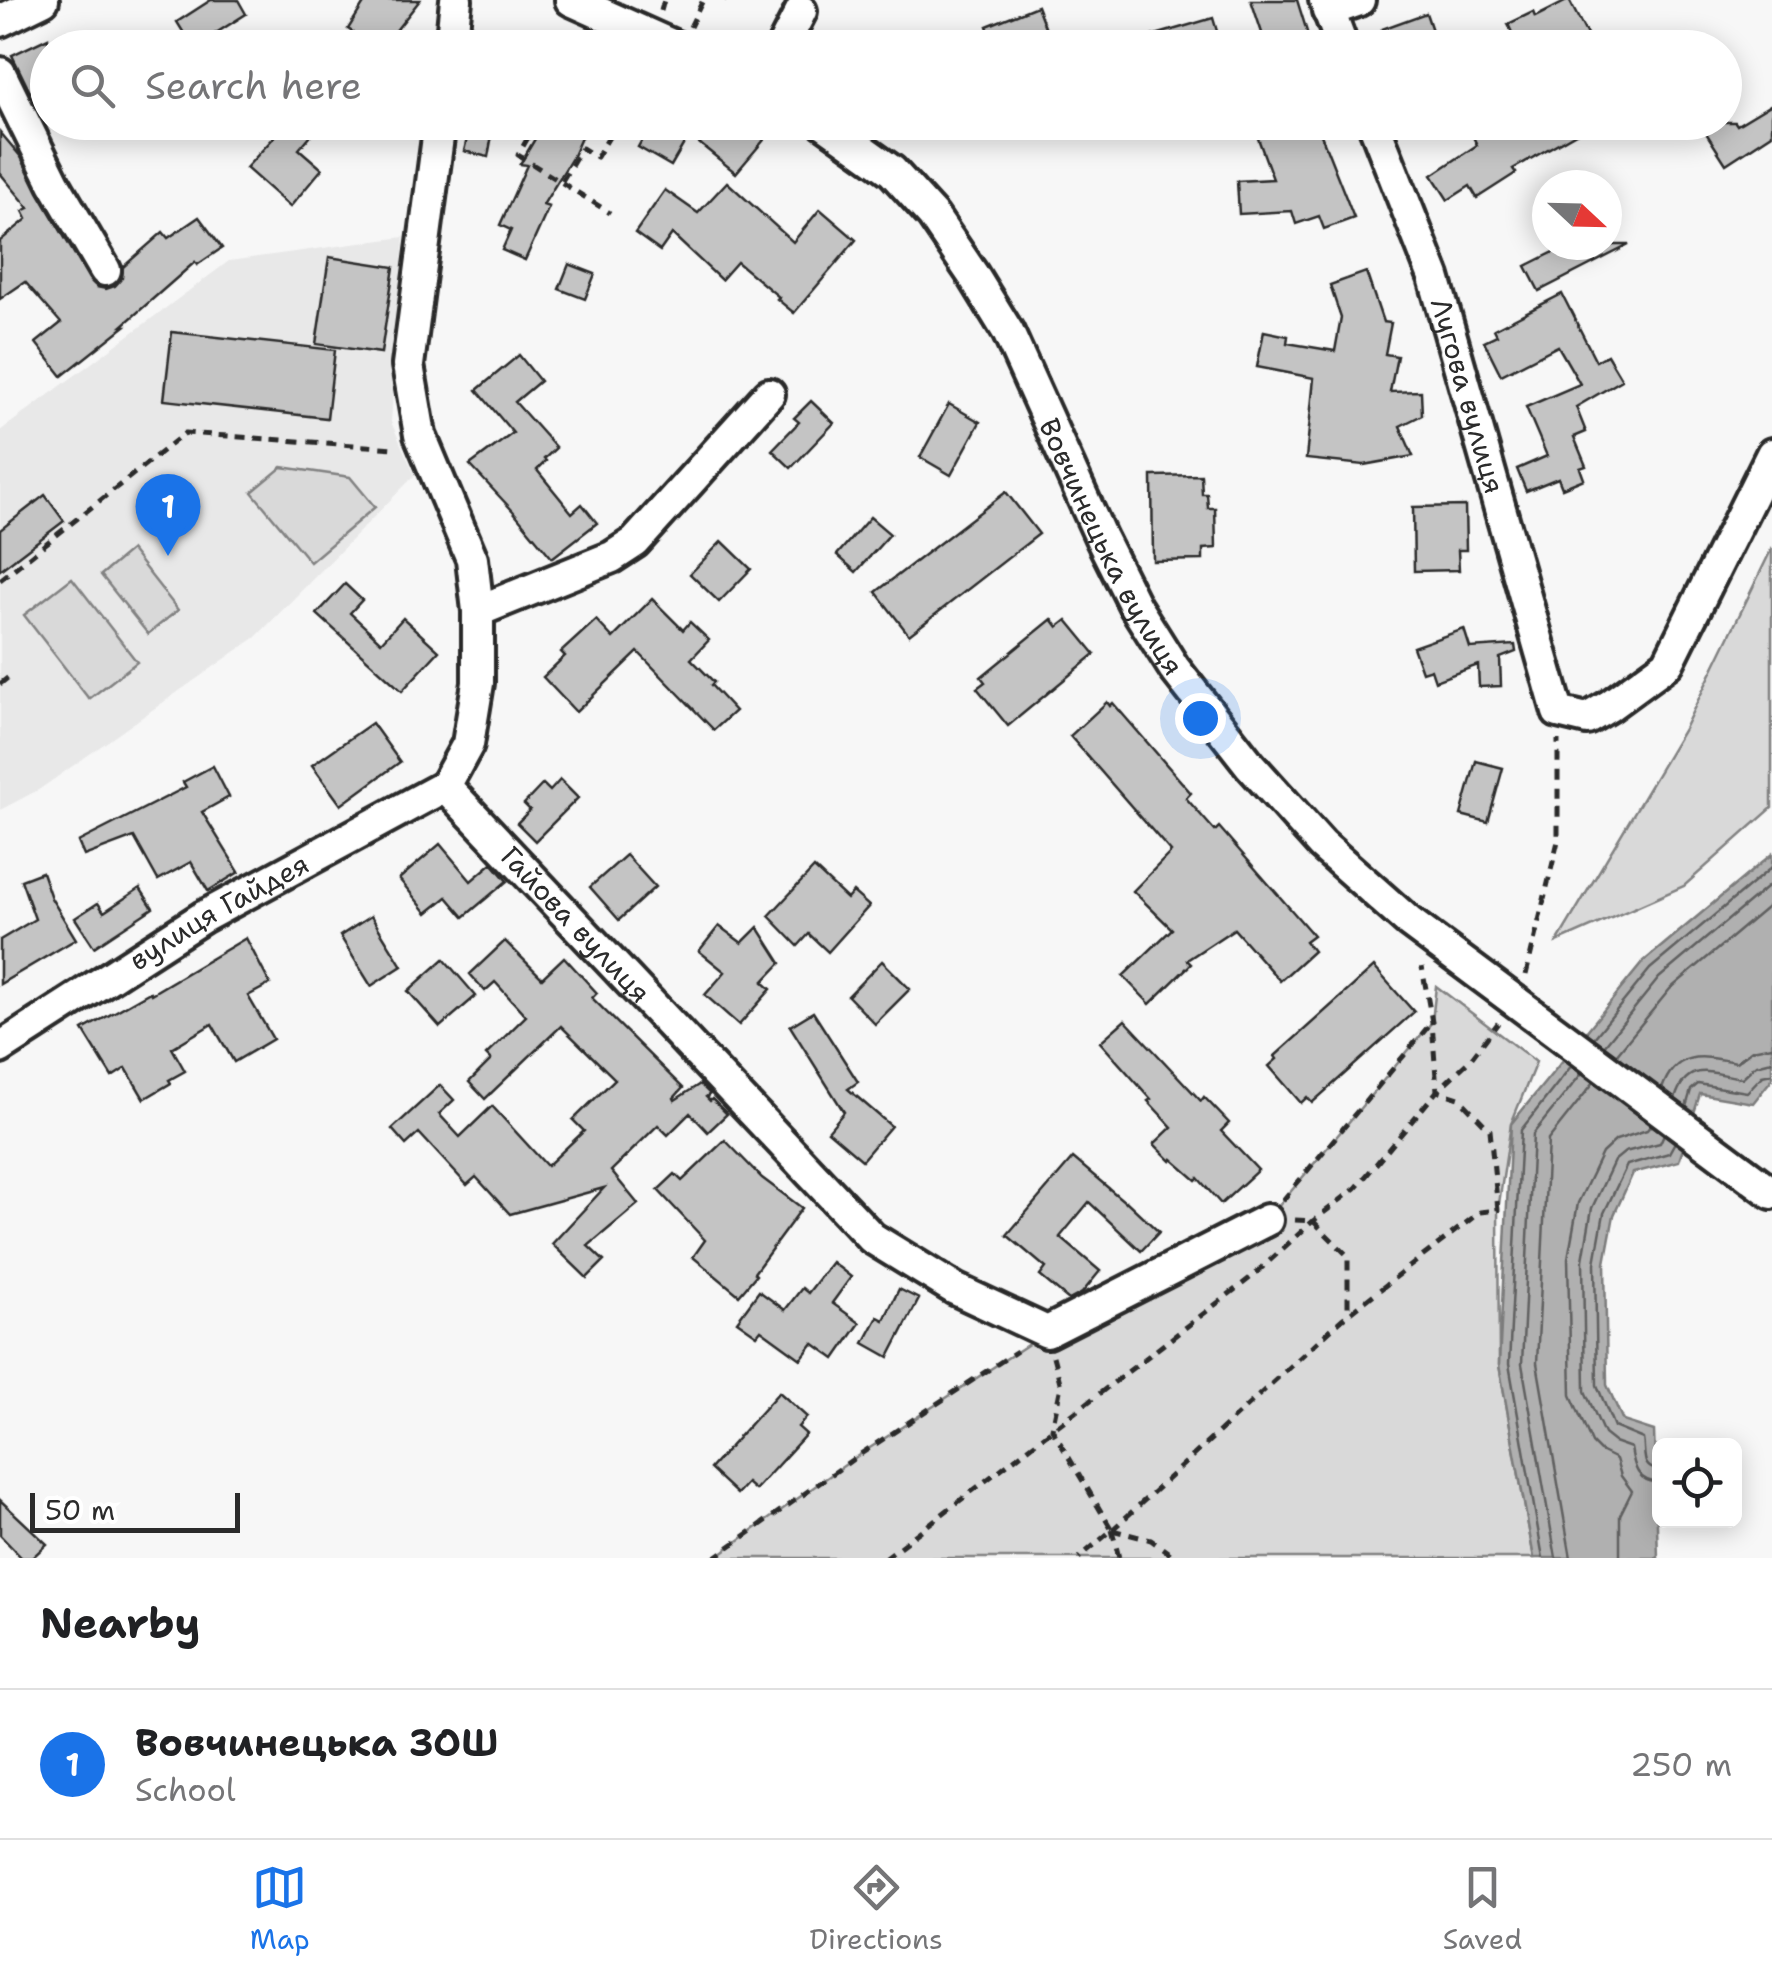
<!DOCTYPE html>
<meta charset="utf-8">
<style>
body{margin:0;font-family:"Shantell Sans",sans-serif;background:#f6f6f6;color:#202124}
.controls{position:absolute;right:30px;bottom:30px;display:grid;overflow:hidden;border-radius:15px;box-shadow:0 5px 25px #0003}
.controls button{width:90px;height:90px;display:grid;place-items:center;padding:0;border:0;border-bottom:2px solid #e0e0e0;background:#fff;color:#202124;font:50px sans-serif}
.compass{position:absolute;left:1532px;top:170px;width:90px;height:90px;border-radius:50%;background:#fff;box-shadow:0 5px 25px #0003;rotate:112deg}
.scale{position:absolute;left:30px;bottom:25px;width:210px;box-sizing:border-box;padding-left:10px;border:5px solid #2b2b2b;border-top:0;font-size:28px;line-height:35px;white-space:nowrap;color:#2b2b2b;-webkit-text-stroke:8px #fff;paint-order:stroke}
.you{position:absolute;left:1200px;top:718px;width:35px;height:35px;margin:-25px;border:8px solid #fff;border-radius:50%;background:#1a73e8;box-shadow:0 0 0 15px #1a73e833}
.badge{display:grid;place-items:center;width:65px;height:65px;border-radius:50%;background:#1a73e8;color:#fff;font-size:32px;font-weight:700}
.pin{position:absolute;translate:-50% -82px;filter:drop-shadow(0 2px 5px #0008)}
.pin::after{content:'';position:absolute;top:52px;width:35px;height:30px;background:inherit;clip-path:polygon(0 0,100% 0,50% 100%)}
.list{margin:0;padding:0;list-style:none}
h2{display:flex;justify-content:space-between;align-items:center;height:130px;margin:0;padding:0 40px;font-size:42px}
h2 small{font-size:32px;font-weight:400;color:#757577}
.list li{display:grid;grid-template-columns:65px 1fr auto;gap:30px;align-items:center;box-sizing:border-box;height:150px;padding:0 40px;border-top:2px solid #e0e0e0}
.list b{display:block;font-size:38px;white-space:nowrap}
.list p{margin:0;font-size:32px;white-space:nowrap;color:#757577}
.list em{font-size:32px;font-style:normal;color:#757577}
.icon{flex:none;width:55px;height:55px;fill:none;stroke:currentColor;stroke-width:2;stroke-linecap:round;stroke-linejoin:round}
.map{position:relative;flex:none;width:1772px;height:1558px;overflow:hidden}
.search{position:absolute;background:#fff;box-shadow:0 5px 25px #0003;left:30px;right:30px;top:30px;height:110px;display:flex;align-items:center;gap:25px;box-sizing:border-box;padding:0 35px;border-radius:55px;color:#757577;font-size:38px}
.sheet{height:280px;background:#fff}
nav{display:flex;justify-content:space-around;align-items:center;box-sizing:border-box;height:140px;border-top:2px solid #e0e0e0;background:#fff;font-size:28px;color:#757577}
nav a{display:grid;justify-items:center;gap:5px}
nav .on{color:#1a73e8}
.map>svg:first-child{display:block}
.built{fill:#e8e8e8}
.green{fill:#d9d9d9;stroke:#828282;stroke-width:2.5}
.water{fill:#b0b0b0;stroke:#7b7b7b;stroke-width:2.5}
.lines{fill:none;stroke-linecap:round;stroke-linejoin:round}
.shore{stroke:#606060;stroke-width:2.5}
.building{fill:#c4c4c4;stroke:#2b2b2b;stroke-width:2.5}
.minor-casing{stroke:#2b2b2b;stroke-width:38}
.path{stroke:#2b2b2b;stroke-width:5;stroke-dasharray:10 8;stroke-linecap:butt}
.minor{stroke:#fff;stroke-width:30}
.labels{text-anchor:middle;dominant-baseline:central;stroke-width:9;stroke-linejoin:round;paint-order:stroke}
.street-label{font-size:28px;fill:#2b2b2b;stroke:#fff}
</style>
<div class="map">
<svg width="1772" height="1558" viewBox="0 0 1772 1558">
<rect width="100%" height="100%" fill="#f7f7f7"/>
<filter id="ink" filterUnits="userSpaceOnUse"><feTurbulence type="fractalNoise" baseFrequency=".01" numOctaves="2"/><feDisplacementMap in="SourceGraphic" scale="20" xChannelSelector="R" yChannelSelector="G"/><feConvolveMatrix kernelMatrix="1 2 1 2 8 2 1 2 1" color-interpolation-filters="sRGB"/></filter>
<g filter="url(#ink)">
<polygon class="built" points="404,237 391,422 415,475 256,637 40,789 0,810 0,431 229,261"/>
<g class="green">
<polygon points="282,467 350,477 375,507 310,562 252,492"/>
<polygon points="1772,548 1772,808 1684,886 1557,942 1684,729"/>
<polygon points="131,550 178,610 148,634 101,575"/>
<polygon points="72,578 137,662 89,699 24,615"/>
<polygon points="1436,986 1536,1062 1511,1124 1498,1210 1499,1365 1534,1558 714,1558 856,1457 1047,1332 1267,1220 1432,1022"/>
</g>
<polygon class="water" points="1772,854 1772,1079 1753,1103 1700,1094 1679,1161 1633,1173 1614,1215 1605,1263 1607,1385 1623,1421 1654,1431 1658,1558 1534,1558 1499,1365 1511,1124 1643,962"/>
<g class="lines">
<g class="shore">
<polyline points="1594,1038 1650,969 1772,867"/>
<polyline points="1604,1046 1659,978 1772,883"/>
<polyline points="1616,1055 1670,989 1772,903"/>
<path d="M1662 1089C1676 1049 1702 1056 1736 1062L1752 1050 1772 1046"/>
<path d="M1675 1099C1687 1060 1710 1073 1742 1078L1756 1065 1772 1061"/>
<polyline points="1686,1107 1691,1090 1698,1084 1747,1092 1762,1076 1772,1074"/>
<path d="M1660 1470C1640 1470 1646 1452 1643 1439L1614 1427 1597 1385 1595 1263 1604 1213 1627 1165 1669 1153 1675 1142"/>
<path d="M1660 1483C1637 1482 1634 1467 1631 1448L1614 1442 1604 1434 1585 1391 1583 1260 1592 1208 1614 1161 1625 1152 1660 1143 1664 1134"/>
<polyline points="1543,1558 1509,1364 1521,1130 1572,1065"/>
<polyline points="1556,1558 1522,1364 1533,1134 1582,1073"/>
<polyline points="1571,1558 1537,1363 1548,1140 1594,1082"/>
<polyline points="1620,1558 1620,1515 1632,1491 1621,1476 1616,1459 1600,1451 1592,1443 1571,1395 1568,1258 1578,1203 1602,1153 1616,1140 1647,1130 1651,1125"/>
</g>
</g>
<g class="building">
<polygon points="211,0 238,0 246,14 213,35 221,48 193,48 177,22"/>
<polygon points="366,0 420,0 394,33 418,48 356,48 362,38 348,29"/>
<polygon points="1251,0 1297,0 1312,48 1267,48"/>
<polygon points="1569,0 1588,37 1566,48 1519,48 1508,24 1533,12 1535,17"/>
<polygon points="1037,6 1053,48 995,48 987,26"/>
<polygon points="1426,13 1438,48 1388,48 1382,29"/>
<polygon points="1213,18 1222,48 1136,48 1135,41"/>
<polygon points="48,38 48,84 30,92 12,55"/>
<polygon points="1772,104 1772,134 1726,164 1699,122 1735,122 1737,125"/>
<polygon points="288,122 322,122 299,149 322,169 290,207 246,168"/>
<polygon points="545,122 588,122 572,158 543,205 549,207 525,260 502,250 511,230 500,225 527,165 520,164"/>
<polygon points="652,122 743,122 764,140 736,173 689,135 671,166 638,147"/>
<polygon points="1252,122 1316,122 1354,218 1324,229 1319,216 1296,224 1292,211 1239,214 1237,181 1273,179"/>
<polygon points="1466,122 1595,122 1513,169 1516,173 1477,198 1470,186 1448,200 1432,175 1477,145"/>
<polygon points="469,130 492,135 488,157 464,151"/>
<polygon points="0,132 21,157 38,192 89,279 97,287 106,289 115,286 122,278 123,267 163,232 168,238 199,217 222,248 197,265 195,262 122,326 125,326 62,376 36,343 61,323 25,282 0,299 0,241 27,219 23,211 29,208 0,173"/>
<polygon points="727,182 793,242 820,209 856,240 794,313 777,299 779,297 737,262 721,280 672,234 660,251 635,233 665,190 698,213"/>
<polygon points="1568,245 1629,245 1539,291 1526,266"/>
<polygon points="329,257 394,267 381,353 316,344"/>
<polygon points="569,264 595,274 585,299 559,289"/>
<polygon points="1366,272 1383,322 1391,323 1385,354 1397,356 1390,392 1421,391 1422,415 1400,426 1413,456 1364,465 1306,459 1314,378 1257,367 1264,331 1288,336 1287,343 1335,351 1341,318 1330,285"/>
<polygon points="1562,294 1596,361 1607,355 1622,380 1576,407 1586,432 1574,437 1586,466 1580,468 1584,479 1562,488 1558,478 1526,491 1517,469 1547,456 1526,407 1580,384 1558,346 1501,375 1484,341 1497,335 1494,329"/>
<polygon points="172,332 335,350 327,418 164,400"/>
<polygon points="519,355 540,381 515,402 556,448 544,459 546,461 537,470 572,513 582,504 597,523 552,558 513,511 470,465 513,433 477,390"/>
<polygon points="811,401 834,423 791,468 772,450 799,422 794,418"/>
<polygon points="949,404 980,422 951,475 920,457"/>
<polygon points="1201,475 1202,494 1207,494 1208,508 1215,508 1216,548 1203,549 1203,560 1153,561 1152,476"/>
<polygon points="1006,492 1039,534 909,635 876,592"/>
<polygon points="45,495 64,521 0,570 0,530"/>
<polygon points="1465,506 1466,550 1458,550 1459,570 1414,571 1413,507"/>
<polygon points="870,517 890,534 856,572 837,555"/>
<polygon points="722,541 751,569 719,602 690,574"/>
<polygon points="345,584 362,600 350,613 381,642 403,618 439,651 402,691 317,614"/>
<polygon points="652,599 683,630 690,622 709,640 691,659 714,682 711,685 735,711 714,730 638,652 576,712 543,677 565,656 561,652 596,620 613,638"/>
<polygon points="1052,619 1058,627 1067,620 1095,654 1008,726 977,688 985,682 981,677"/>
<polygon points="1464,629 1470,648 1515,645 1516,652 1500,658 1501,686 1479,687 1478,665 1435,681 1431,669 1422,672 1413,647"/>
<polygon points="1107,702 1110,706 1113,703 1191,793 1186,798 1215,831 1219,827 1313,935 1305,941 1313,951 1280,981 1234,929 1187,960 1191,964 1150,1004 1123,976 1172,929 1133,891 1171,852 1070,736"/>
<polygon points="372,723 400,762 341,805 312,765"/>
<polygon points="1476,761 1503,768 1488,822 1461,815"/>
<polygon points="213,766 229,797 202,812 239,872 208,891 191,862 158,880 134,837 84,856 78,842 186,787 183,782"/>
<polygon points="560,780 578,798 535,841 517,823 530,810 524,804 543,784 550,791"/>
<polygon points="440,844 471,881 492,863 507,881 464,917 447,897 427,913 399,879"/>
<polygon points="626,855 655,887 619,920 590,887"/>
<polygon points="814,868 847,899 853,892 869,906 828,952 809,934 798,946 769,916"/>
<polygon points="42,872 51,898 76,939 0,984 0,940 35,919 21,880"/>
<polygon points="140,888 153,908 94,947 75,918 98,903 104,912"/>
<polygon points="371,916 402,966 371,986 340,936"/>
<polygon points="719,926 742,943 758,927 781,963 763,982 771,989 739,1025 705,995 725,972 699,951"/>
<polygon points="246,938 270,984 248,996 273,1039 234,1062 212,1024 172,1048 185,1071 169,1080 171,1083 144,1099 126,1068 112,1077 83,1030 150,992 151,994"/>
<polygon points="505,941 542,978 564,957 597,993 592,998 683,1088 674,1098 675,1100 700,1084 710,1094 706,1097 710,1101 712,1099 727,1114 708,1132 690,1113 668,1135 658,1125 611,1171 638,1204 588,1246 604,1261 587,1278 552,1244 604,1188 510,1214 476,1177 467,1185 419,1133 406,1145 392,1129 440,1085 454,1100 439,1114 460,1137 492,1106 547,1166 584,1131 573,1120 615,1079 561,1026 485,1099 469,1082 491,1060 486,1055 526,1016 495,982 485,991 470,974"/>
<polygon points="444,959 476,996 440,1027 408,991"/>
<polygon points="882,961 910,989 875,1024 848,996"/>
<polygon points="1374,967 1414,1012 1312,1103 1307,1097 1301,1103 1269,1066 1277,1059 1275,1056"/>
<polygon points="813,1012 858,1082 848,1089 891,1126 862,1160 828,1131 844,1112 790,1026"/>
<polygon points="1125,1020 1201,1101 1204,1097 1229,1123 1221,1131 1258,1170 1221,1204 1198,1178 1196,1180 1172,1159 1171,1161 1154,1144 1172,1127 1148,1101 1151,1099 1100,1042"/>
<polygon points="725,1140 762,1178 802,1208 754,1273 756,1275 739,1295 693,1257 705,1240 658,1190 675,1174 682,1181"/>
<polygon points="1073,1158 1125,1202 1126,1201 1159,1232 1141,1251 1089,1202 1060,1237 1100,1271 1082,1293 1069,1300 1040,1276 1046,1268 1007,1235"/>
<polygon points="832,1262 851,1277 832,1303 860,1323 835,1359 813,1343 801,1359 761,1330 757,1335 737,1321 759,1291 785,1310 802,1288 808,1293"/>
<polygon points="899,1289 919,1299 889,1357 864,1343 878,1317 884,1320"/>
<polygon points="779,1392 807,1417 798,1427 806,1434 755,1490 747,1483 737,1494 710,1469"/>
<polygon points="0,1500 47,1544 32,1558 22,1558 0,1535"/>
</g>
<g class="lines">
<defs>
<g id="minor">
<polyline points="571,0 678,48"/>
<polyline points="1325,0 1343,48"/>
<polyline points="1328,11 1359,0"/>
<polyline points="0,21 43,0"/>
<polyline points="451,48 456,0"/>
<polyline points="782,48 801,11"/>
<polyline points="0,73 54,183 105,270"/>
<path id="s1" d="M440 122 408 365 420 435 472 559 478 611V683L468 744 445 786 872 1238 955 1289 1047 1332 1267 1220"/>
<path id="s2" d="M823 122 892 171 933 216 973 275 1008 332 1101 538 1135 606 1174 668 1250 765 1322 845 1409 922 1772 1193"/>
<path id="s3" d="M1373 122 1434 277 1558 712 1587 719 1609 706 1668 663 1772 454"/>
<polyline points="478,611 612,557 635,542 769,394"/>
<path id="s4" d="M0 1048 203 917 445 786"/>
</g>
</defs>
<use href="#minor" class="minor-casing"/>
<g class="path">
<polyline points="725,0 726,0"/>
<polyline points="661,11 664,0"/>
<polyline points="690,27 703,0"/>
<polyline points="478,122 478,125 526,138"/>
<polyline points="537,122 518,155 610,213"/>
<polyline points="638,122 644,137"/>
<polyline points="562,181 582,148 597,157 618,122"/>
<polyline points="0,580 185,433 395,448"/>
<polyline points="0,684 10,676"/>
<polyline points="1526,975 1558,841 1558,740"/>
<polyline points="1283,1200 1432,1022"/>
<polyline points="1295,1220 1313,1221 1348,1256 1348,1312"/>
<polyline points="1053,1356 1061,1386 1052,1429 1112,1530 1079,1558"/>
<polyline points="1112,1530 1342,1319 1480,1212 1498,1210 1490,1130 1459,1098 1437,1091 1432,1022 1422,967"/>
<polyline points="1112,1530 1151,1540 1176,1558"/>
<polyline points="1112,1530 1119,1558"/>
<polyline points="714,1558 856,1457 1017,1351"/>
<polyline points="885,1558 1254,1275 1313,1221 1356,1188 1437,1091 1470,1060 1498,1023"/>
</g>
<use href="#minor" class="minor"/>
</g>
</g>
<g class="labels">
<g class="street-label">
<text stroke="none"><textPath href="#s3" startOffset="290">Лугова вулиця</textPath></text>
<text stroke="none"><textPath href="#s2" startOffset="522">Вовчинецька вулиця</textPath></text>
<text stroke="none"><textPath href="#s4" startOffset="258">вулиця Гайдея</textPath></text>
<text stroke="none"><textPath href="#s1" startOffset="875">Гайова вулиця</textPath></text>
</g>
</g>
</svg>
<div class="controls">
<button><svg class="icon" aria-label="locate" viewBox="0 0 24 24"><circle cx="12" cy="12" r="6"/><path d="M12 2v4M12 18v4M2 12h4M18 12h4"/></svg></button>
</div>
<svg class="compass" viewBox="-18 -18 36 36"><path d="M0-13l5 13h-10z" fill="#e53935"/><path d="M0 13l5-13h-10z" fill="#757577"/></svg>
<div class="scale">50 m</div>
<div class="you"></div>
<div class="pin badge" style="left:168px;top:556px">1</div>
<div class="search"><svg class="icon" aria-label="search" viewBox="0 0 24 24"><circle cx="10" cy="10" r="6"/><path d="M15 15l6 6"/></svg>Search here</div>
</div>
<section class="sheet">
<h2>Nearby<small></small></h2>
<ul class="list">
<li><span class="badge">1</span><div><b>Вовчинецька ЗОШ</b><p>School</p></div><em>250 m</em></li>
</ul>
</section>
<nav>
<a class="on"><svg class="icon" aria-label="map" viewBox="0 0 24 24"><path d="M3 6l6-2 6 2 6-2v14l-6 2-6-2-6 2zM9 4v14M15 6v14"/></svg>Map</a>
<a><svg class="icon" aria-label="directions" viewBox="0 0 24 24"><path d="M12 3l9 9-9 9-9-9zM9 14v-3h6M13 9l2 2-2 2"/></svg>Directions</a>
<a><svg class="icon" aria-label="saved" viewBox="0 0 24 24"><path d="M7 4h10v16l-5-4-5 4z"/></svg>Saved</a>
</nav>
